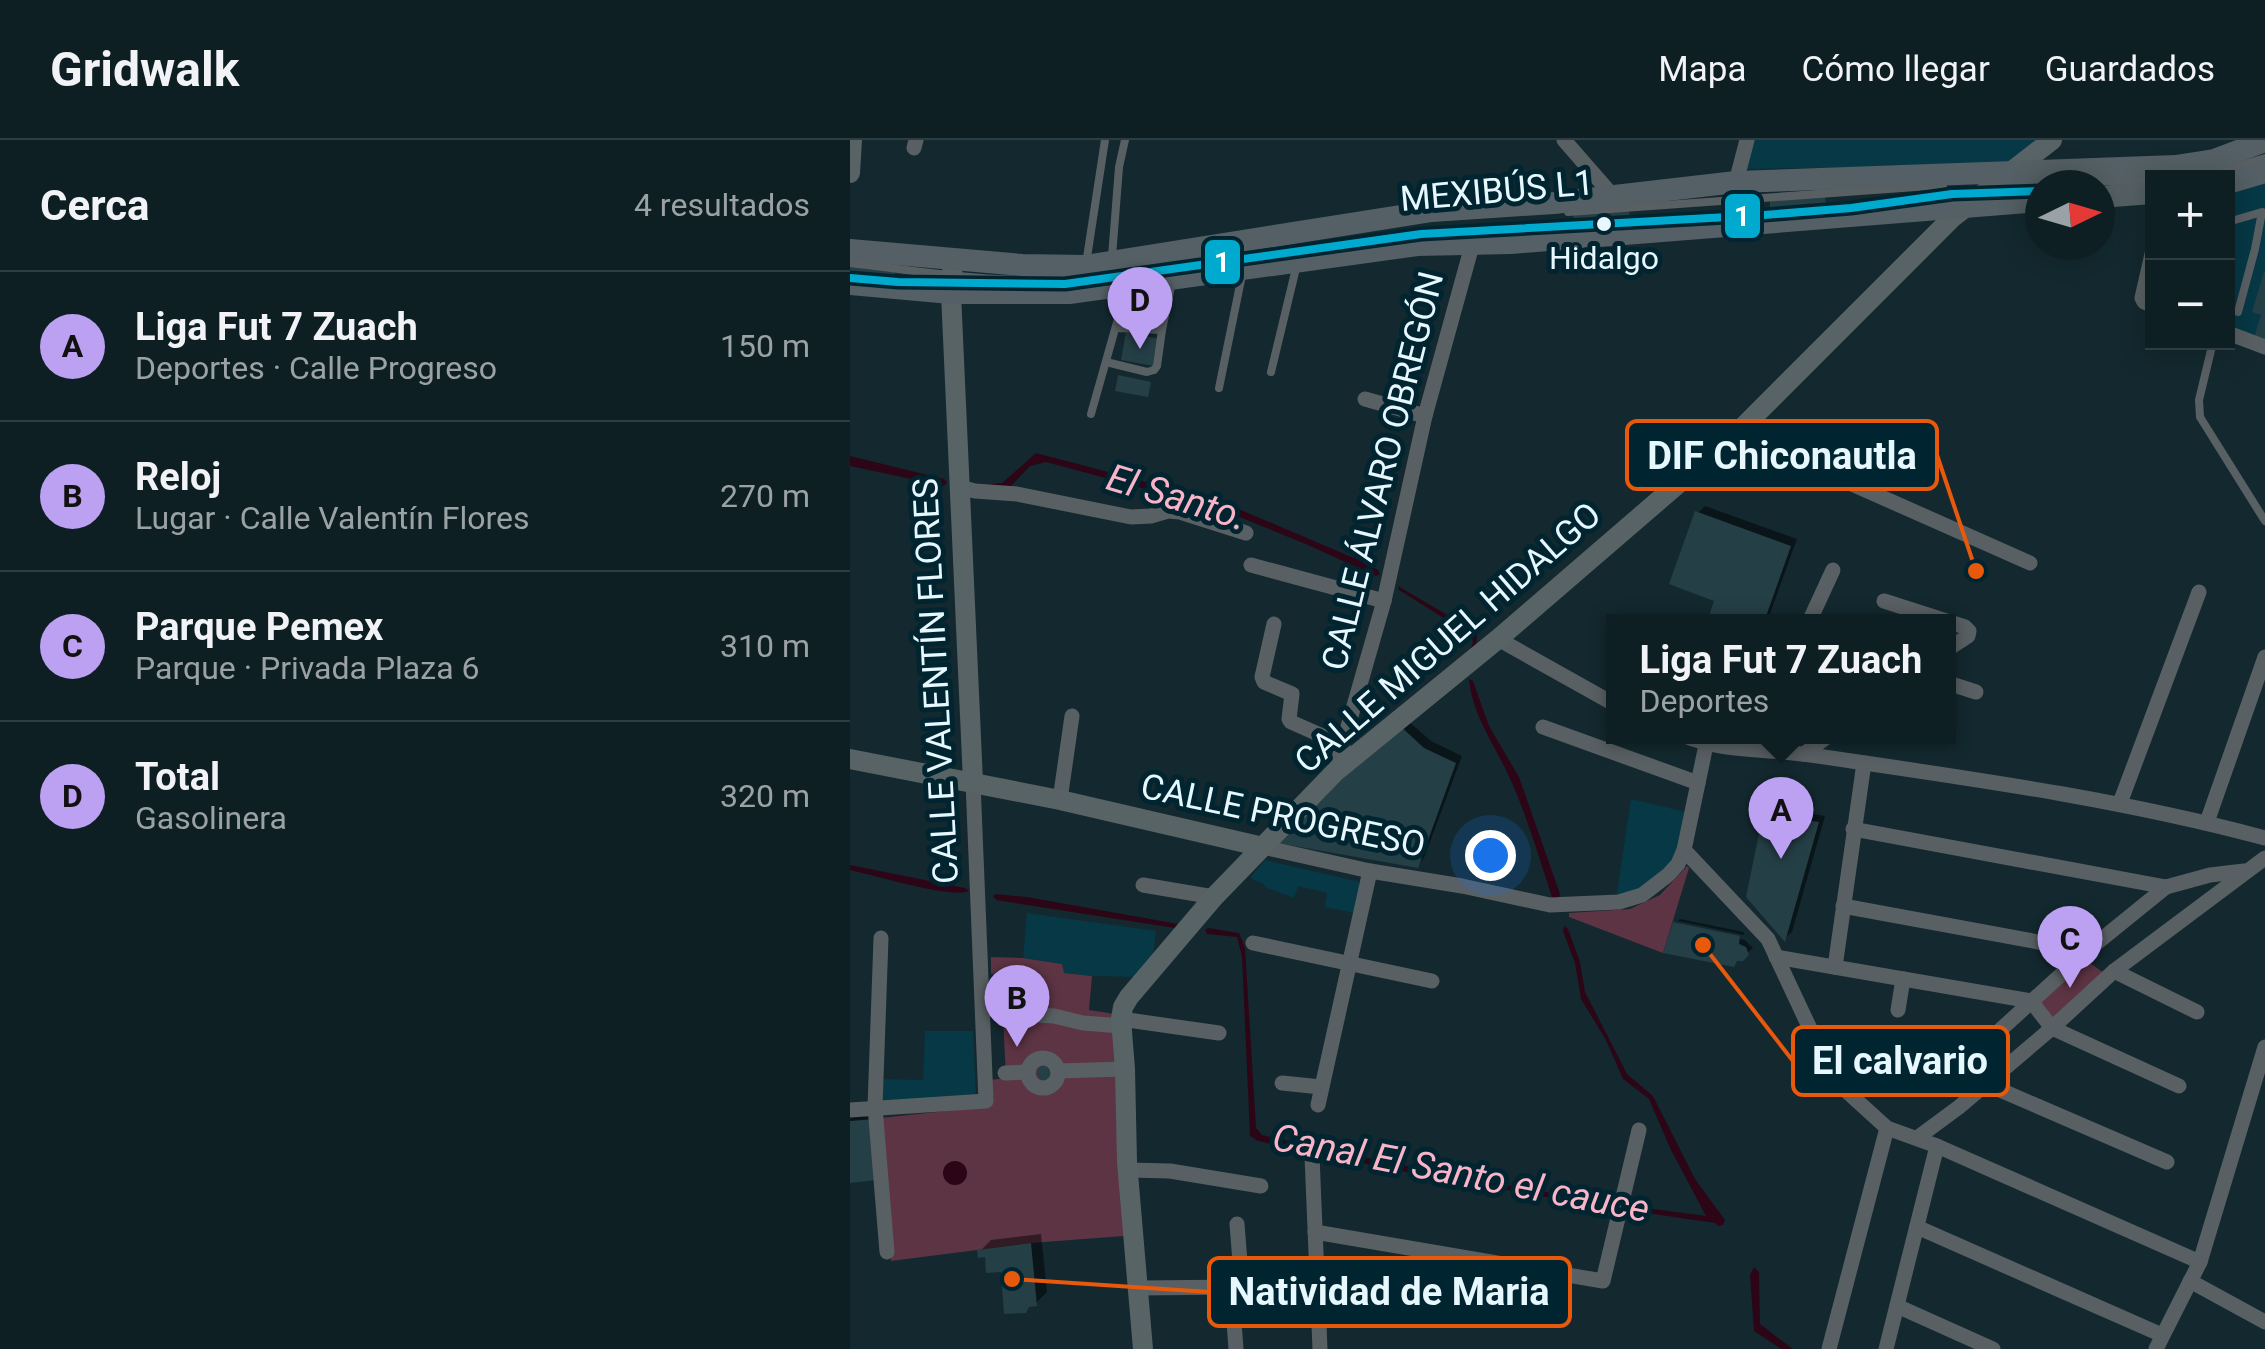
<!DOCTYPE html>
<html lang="es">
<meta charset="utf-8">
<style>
body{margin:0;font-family:Roboto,sans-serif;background:#1c2c30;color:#f1f3f6}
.controls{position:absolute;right:30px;top:30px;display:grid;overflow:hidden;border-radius:0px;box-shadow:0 5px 25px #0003}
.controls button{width:90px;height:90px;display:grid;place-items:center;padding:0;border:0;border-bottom:2px solid #2e3d41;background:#0e1f23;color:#f1f3f6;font:50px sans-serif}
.compass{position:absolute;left:1175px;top:30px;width:90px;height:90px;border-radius:50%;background:#0e1f23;box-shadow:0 5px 25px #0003;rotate:85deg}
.you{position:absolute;left:640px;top:715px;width:35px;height:35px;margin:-25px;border:8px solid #fff;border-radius:50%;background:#1a73e8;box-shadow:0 0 0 15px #1a73e833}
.badge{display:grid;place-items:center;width:65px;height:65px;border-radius:50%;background:#bca0f2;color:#111;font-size:32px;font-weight:700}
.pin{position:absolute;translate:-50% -82px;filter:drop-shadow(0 2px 5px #0008)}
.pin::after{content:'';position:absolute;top:52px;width:35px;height:30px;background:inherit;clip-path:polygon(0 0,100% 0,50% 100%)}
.popup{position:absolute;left:756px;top:474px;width:350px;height:130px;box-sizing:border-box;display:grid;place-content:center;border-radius:0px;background:#0e1f23;filter:drop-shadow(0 2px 8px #0005);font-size:32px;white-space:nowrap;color:#9ba2a6}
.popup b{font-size:38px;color:#f1f3f6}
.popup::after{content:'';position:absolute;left:50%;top:100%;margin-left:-20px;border:20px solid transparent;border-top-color:#0e1f23}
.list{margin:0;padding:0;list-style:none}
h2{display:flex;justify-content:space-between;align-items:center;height:130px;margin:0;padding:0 40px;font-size:42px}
h2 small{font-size:32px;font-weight:400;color:#9ba2a6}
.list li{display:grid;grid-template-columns:65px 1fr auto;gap:30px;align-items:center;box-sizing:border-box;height:150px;padding:0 40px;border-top:2px solid #2e3d41}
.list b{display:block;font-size:38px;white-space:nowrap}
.list p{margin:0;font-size:32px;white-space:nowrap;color:#9ba2a6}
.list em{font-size:32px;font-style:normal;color:#9ba2a6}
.map{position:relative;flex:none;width:1415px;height:1209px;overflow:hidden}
header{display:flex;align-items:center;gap:60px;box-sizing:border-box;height:140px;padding:0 50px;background:#0e1f23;border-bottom:2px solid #2e3d41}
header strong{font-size:48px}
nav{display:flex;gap:55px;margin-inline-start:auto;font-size:35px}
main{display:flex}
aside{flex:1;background:#0e1f23}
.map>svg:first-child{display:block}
.built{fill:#063845}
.green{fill:#5d3444}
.water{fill:#2c0616}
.shadow{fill:#0007}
.building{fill:#253f46}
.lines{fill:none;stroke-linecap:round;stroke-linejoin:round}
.lane{stroke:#596063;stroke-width:8}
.street{stroke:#596063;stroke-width:15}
.secondary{stroke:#586366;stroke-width:20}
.primary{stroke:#546065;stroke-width:22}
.bus-1-casing{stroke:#002530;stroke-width:15}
.bus-1{stroke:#00a9ce;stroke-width:8}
.bus-dot{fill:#e6f7fd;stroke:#002530;stroke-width:4}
.labels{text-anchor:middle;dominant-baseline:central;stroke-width:10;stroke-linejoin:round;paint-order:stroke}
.bus-label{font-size:32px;fill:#e6f7fd;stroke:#002530}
.street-label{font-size:35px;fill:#e6f7fd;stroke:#002530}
.water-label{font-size:38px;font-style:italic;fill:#fab4c8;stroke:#002530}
.leader{fill:none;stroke:#e8590c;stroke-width:4}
.callout-dot{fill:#e8590c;stroke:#002530;stroke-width:4}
.callout{fill:#002530;stroke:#e8590c;stroke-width:4}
.callout-label{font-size:38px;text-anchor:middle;font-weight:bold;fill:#e6f7fd}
.line-badge{stroke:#002530;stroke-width:4}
.badge-label{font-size:28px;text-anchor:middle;font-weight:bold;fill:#fff}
</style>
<header>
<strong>Gridwalk</strong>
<nav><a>Mapa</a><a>Cómo llegar</a><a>Guardados</a></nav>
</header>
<main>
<aside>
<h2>Cerca<small>4 resultados</small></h2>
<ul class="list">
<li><span class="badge">A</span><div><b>Liga Fut 7 Zuach</b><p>Deportes · Calle Progreso</p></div><em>150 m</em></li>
<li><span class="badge">B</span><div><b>Reloj</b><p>Lugar · Calle Valentín Flores</p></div><em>270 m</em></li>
<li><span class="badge">C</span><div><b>Parque Pemex</b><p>Parque · Privada Plaza 6</p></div><em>310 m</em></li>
<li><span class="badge">D</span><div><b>Total</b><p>Gasolinera</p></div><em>320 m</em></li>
</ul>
</aside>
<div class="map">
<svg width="1415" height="1209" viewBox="0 0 1415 1209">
<rect width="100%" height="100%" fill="#13292f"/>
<g class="built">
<polygon points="904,0 1187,0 1158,25 896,29"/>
<polygon points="1415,39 1415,202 1378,190 1378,49"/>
<polygon points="781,659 836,672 829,715 803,739 785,752 766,759"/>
<polygon points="415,720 510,742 505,773 475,767 477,753 448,746 444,758 415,747 414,744 400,738"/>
<polygon points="177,773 306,791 302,828 294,837 242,836 213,833 212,824 173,818"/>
<polygon points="75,891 123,891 126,959 33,966 32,939 73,940"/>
</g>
<g class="green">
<polygon points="837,726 839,728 813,813 719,777 719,773 780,769 810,755"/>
<polygon points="141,817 173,818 212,824 214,833 242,836 239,870 271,875 287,1095 181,1103 41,1121 31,978 141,966 140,940 156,938 151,833 141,834"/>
<polygon points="1234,819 1254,833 1204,880 1186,863"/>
</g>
<g class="water">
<polygon points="186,313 372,362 511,421 528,430 530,434 526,436 458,405 370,369 196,322 180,326 159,348 126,346 152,343"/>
<polygon points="0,316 94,339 97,342 94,346 0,326"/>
<polygon points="548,446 623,490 627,493 626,506 620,511 623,503 622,496 549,450"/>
<path d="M619 539 623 541 639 586 669 637 710 754 708 761 702 757C688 715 676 672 657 632 642 601 622 573 619 539Z"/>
<path d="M0 725 115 748 119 751C101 759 24 735 0 730Z"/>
<polygon points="146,754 177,757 328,784 325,788 146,760 143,756"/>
<path d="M714 786 718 789 730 822 735 852 777 934 803 956 845 1039 875 1080 873 1085 868 1086 865 1083C711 1061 559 1035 408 1001L400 996 392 816 387 797 357 794 355 790 358 788 389 793 395 808 406 988 412 995C558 1028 707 1057 856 1076L820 1008 799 959 773 939 756 900 731 859 725 823 713 791Z"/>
<circle cx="105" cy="1033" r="12"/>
<polygon points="904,1127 909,1132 910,1184 943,1209 931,1209 904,1191 900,1135"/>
</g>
<g class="shadow">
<polygon points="855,366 947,399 917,482 859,482 867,459 848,373"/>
<polygon points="557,580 581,601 612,616 574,718 567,725 428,700"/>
<polygon points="923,668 975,676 942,792 935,798 916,675"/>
<polygon points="830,779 894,792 894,795 828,781"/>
<polygon points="825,785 895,800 903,808 884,824"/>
<polygon points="199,921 204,922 207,925 206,929 196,939 192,938 189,935 190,929"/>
<polygon points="31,973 0,1041 0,975"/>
<polygon points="191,1094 197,1152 186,1163 153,1129 137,1114 130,1111 141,1100"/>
</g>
<g class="building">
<polygon points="975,56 976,66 920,70 920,59"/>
<polygon points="779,69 780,81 724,85 723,73"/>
<polygon points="0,126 45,129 45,139 0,136"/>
<polygon points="1414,132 1415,132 1415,202 1404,198 1411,175 1402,172"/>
<polygon points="276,192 309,199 304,226 271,220"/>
<polygon points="268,235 301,242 298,257 265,251"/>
<polygon points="845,371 941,406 914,482 857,482 864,461 819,444"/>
<polygon points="549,585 574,608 606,623 568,728 422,702"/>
<polygon points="913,674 969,682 935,802 896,757"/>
<polygon points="823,782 890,796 889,804 896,807 899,815 893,821 887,821 884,827 813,813"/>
<circle cx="195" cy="933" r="8"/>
<polygon points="24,979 27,1040 0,1043 0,981"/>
<polygon points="181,1103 187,1166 179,1167 176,1173 154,1174 151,1132 136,1133 135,1117 128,1118 127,1110"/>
</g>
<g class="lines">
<g class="lane">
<polyline points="1347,38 1415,18"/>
<polyline points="1152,44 1302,40"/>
<polyline points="1144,52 1185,51"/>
<polyline points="1049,61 1125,52"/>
<polyline points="718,72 1093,45"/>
<polyline points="1378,82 1412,72 1405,109 1388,172 1378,169"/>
<polyline points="571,94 786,82"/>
<polyline points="262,117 269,27 275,0"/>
<path d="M0 123C71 131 158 147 229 136"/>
<polyline points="236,124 255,0"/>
<polyline points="266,188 312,190 322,142"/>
<polyline points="1363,202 1349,260 1350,277 1415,381"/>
<polyline points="256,222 297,232 304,230 307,226 312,190"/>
<polyline points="421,232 447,124"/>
<polyline points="369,248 392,135"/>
<polyline points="241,274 269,175 266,148"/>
</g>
<g class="street">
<polyline points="714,0 762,55"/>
<polyline points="64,8 66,0"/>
<polyline points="886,42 897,0"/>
<polyline points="1302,114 1292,158 1294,162 1302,165"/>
<polyline points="1378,193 1415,207"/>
<polyline points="515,259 575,276"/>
<polyline points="887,293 1180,423"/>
<polyline points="110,347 125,351 167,354 281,377 301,376 318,371 330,372 396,393"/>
<polyline points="401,425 534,461"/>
<polyline points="1034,461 1115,487 1119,491 1118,496 1098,509"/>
<polyline points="959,482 983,430"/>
<polyline points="424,484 412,537 414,542 442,554 439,579 441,582 493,605"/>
<polyline points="648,499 764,564"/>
<polyline points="1098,543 1126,552"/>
<polyline points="693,587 848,643"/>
<path d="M835 596C866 609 899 609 932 612 958 614 983 618 1008 622 1145 642 1281 662 1415 698"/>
<polyline points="954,614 978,596"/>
<polyline points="485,632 534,461 575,276 623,102"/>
<polyline points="210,660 222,576"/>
<polyline points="1270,663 1349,452"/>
<polyline points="1357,682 1415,517"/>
<polyline points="1003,689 1316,747"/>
<polyline points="413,707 520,731 612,746 700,765 769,762 792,755 818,735 828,724 834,710 856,605"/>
<polyline points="834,710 918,799 977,925 993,948 1037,988 1087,1006 1350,1122"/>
<polyline points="293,745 364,757"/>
<polyline points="993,766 1237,811"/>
<polyline points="31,798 25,967 37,1112"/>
<polyline points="403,803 582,841"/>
<polyline points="926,817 1181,861 1202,888 1329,946"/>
<polyline points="985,827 1014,623"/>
<polyline points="1264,831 1347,872"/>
<polyline points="1048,870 1053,839"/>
<polyline points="153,879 172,879 185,875 204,876 233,883 272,886"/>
<polyline points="271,879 369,893"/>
<polyline points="1126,912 1134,943 1317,1022"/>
<path d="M1044 914C1078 919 1093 922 1126 912L1237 811 1316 747 1360 735 1394 731"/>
<circle cx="193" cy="933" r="15"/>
<polyline points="208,931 275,929"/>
<polyline points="155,933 178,932"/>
<polyline points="432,943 471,947"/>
<polyline points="468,965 520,731"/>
<polyline points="0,970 136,961 123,642"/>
<polyline points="1067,998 1109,967 1202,888 1264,831 1415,718"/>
<polyline points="462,1016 470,1209"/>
<polyline points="278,1030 320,1031 411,1046"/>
<polyline points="1067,1087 1312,1195"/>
<polyline points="465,1092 753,1141 789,990"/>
<polyline points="1340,1141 1415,1182"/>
<polyline points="288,1148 392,1147 387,1084"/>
<polyline points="1047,1166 1143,1209"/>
<polyline points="383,1168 386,1209"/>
<polyline points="979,1209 1037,988"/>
<polyline points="1036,1209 1087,1006"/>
<polyline points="1306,1209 1350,1122 1415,907"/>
</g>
<g class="secondary">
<polyline points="0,33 2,0"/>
<polyline points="103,119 101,153 123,642"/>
<polyline points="0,619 210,660 413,707"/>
<polyline points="293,1209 277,1022 275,929 271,879 273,867 279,857 364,757 485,632 648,499 887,293 1103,77 1202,0"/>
</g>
<g class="primary">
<polyline points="1378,43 1415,32"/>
<polyline points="1250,57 1302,53"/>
<polyline points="0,110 172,125 235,126 582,71 704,63 886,42 1326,26 1364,20 1415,1"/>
<polyline points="0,144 101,153 219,153 567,105 661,103 1190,61"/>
</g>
<defs>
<polyline id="bus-1" points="0,138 48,142 215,144 571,94 914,75 1001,68 1102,54 1190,51"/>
</defs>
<use href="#bus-1" class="bus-1-casing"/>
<use href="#bus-1" class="bus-1"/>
</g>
<circle class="bus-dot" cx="754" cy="84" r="9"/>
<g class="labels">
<g class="bus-label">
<text x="754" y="118">Hidalgo</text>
</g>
<g class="street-label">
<text transform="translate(647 51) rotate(-5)">MEXIBÚS L1</text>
<text transform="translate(533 331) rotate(-76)">CALLE ÁLVARO OBREGÓN</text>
<text transform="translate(598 498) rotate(-41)">CALLE MIGUEL HIDALGO</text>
<text transform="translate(86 541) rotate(-93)">CALLE VALENTÍN FLORES</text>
<text transform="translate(433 676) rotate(12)">CALLE PROGRESO</text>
</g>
<g class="water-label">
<text transform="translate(327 357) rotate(17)">El Santo.</text>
<text transform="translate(611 1033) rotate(11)">Canal El Santo el cauce</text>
</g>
</g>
<path class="leader" d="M1126 431L1087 315M853 805L943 921M162 1139L359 1152"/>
<g class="callout-dot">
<circle cx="1126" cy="431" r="10"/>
<circle cx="853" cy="805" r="10"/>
<circle cx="162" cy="1139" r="10"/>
</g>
<g class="callout">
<rect x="777" y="281" width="310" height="68" rx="10"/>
<rect x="943" y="887" width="215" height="68" rx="10"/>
<rect x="359" y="1118" width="361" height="68" rx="10"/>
</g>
<g class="callout-label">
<text x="932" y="329">DIF Chiconautla</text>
<text x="1050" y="934">El calvario</text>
<text x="539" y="1165">Natividad de Maria</text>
</g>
<g class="line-badge">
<rect x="873" y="52" width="39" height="48" rx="10" fill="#00a9ce"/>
<rect x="353" y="98" width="39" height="48" rx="10" fill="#00a9ce"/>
</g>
<g class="badge-label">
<text x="892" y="86">1</text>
<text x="372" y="132">1</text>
</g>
</svg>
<div class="controls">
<button>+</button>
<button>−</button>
</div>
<svg class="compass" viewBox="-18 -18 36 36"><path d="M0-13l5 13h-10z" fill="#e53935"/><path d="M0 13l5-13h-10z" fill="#9ba2a6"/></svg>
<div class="you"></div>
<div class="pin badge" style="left:931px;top:719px">A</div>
<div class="popup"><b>Liga Fut 7 Zuach</b>Deportes</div>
<div class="pin badge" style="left:167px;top:907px">B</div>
<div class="pin badge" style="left:1220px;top:848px">C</div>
<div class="pin badge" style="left:290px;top:209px">D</div>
</div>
</main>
